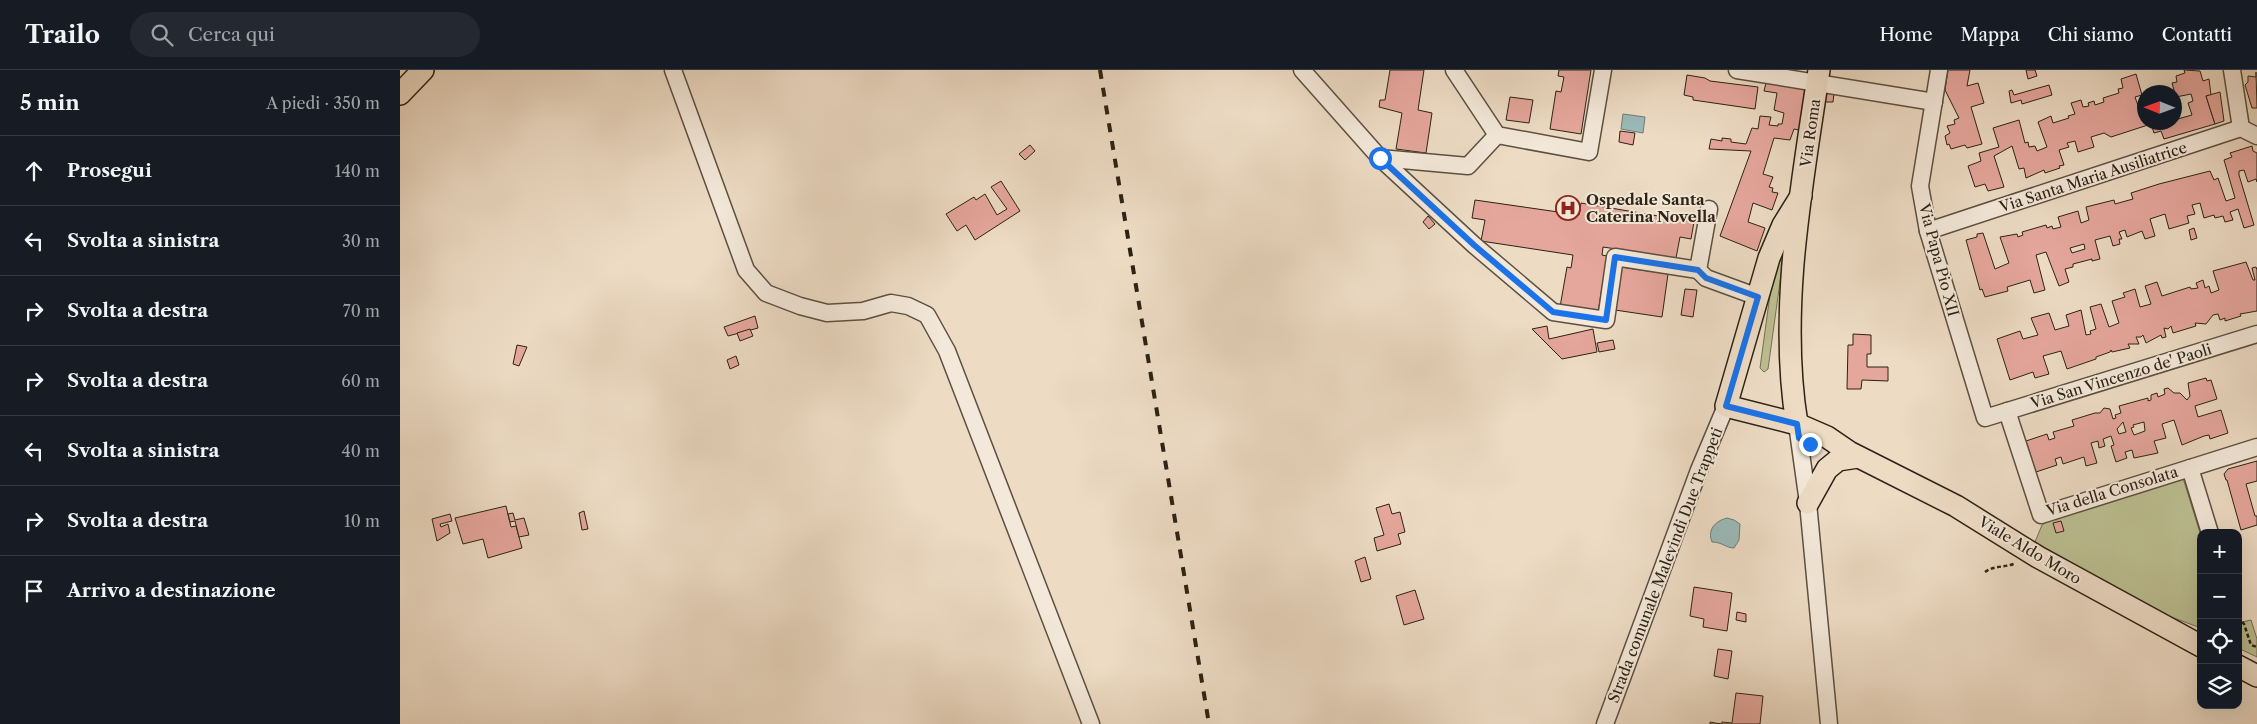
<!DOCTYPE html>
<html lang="it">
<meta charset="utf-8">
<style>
body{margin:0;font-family:"Libre Caslon Text",serif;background:#242831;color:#f1f3f6}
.controls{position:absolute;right:15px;bottom:15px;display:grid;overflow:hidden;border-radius:10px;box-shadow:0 5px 20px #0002}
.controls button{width:45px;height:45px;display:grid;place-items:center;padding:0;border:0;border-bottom:1px solid #363941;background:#171b24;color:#f1f3f6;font:25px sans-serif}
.compass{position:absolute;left:1737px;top:15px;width:45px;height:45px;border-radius:50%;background:#171b24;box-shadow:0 5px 20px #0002;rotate:271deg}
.stop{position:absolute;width:15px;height:15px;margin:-11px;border:4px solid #1a73e8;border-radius:50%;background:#fff}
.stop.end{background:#1a73e8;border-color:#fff;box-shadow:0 1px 5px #0008}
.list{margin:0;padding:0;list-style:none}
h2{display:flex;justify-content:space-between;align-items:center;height:65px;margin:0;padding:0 20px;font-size:21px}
h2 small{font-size:16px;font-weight:400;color:#9ea1a6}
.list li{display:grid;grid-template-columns:32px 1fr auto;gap:15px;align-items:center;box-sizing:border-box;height:70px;padding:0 20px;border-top:1px solid #363941}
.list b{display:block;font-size:19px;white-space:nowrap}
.list em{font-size:16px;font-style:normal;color:#9ea1a6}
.icon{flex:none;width:28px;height:28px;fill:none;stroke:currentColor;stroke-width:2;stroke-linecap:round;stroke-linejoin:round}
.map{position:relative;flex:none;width:1857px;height:654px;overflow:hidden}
header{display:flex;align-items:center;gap:30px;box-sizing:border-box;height:70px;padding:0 25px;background:#171b24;border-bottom:1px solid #363941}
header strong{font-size:24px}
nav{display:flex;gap:28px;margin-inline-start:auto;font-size:18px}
.search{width:350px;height:45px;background:#242831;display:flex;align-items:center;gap:12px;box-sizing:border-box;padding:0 18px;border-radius:28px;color:#9ea1a6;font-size:19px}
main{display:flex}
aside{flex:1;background:#171b24}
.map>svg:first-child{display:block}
.green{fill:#bcbf92;stroke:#747053}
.water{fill:#9abab9;stroke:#6e7d77}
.building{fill:#e5a69c;stroke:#2c2214;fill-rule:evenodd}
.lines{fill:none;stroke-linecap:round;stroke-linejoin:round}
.minor-casing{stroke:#5c5040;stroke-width:19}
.major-casing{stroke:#2c2214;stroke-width:24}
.path{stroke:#2c2214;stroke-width:2.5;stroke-dasharray:4 2.5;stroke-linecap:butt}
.minor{stroke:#f3e8d9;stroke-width:16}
.major{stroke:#eddbc4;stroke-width:21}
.rail{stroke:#2c2214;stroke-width:4;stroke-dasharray:9 9;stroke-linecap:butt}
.route{stroke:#1a73e8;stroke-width:6}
.labels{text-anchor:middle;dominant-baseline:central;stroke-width:4;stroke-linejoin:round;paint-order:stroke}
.street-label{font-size:15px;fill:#2c2214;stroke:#f3e8d9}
.poi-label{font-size:15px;font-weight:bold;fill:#2c2214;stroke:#f3e8d9;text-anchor:start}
</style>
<header>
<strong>Trailo</strong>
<div class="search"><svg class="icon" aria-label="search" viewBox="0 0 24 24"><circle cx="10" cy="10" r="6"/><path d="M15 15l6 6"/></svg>Cerca qui</div>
<nav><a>Home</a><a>Mappa</a><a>Chi siamo</a><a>Contatti</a></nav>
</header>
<main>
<aside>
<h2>5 min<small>A piedi · 350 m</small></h2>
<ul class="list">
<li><svg class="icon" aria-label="ahead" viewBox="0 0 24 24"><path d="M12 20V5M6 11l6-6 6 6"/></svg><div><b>Prosegui</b></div><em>140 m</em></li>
<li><svg class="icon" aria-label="left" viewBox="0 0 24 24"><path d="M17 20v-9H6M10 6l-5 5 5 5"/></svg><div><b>Svolta a sinistra</b></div><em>30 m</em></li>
<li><svg class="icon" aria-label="right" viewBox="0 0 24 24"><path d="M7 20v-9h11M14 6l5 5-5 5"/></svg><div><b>Svolta a destra</b></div><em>70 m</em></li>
<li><svg class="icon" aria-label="right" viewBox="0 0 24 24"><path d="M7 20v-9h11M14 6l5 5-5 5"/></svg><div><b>Svolta a destra</b></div><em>60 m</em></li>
<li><svg class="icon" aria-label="left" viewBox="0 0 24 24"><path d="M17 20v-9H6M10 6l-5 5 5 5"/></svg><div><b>Svolta a sinistra</b></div><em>40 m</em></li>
<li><svg class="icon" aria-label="right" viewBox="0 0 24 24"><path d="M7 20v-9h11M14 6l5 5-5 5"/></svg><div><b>Svolta a destra</b></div><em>10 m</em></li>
<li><svg class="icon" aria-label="arrive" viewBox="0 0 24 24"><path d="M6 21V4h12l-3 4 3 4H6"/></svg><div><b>Arrivo a destinazione</b></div></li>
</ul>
</aside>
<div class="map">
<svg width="1857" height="654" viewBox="0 0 1857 654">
<rect width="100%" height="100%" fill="#eddbc4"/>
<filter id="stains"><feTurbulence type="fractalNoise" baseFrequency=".004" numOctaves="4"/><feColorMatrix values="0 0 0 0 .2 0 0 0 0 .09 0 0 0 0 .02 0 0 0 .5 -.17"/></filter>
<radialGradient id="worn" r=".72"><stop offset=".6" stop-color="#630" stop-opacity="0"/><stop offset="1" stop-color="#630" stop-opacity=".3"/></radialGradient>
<g class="green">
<polygon points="1381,186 1383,190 1368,299 1364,302 1360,298 1375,188"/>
<polygon points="1783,408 1801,466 1801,558 1763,544 1635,472 1642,455 1650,450"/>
<polygon points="1851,550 1857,569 1857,587 1838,578 1838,553"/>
</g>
<g class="water">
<polygon points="1223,44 1245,47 1243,63 1221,59"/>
<path d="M1327 448 1334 450 1340 454 1339 470 1334 478C1326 478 1322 472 1312 472 1307 460 1315 451 1327 448Z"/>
</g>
<g class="building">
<polygon points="990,0 1024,0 1018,40 1032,43 1026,83 996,79 1002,43 979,37 980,30 985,30"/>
<polygon points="1159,0 1191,0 1181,64 1150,59 1156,21 1161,22 1164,7 1158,6"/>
<polygon points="1548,0 1570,0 1567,16 1578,13 1584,33 1571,37 1582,74 1567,78 1565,75 1551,79 1549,74 1547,75 1545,66 1550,63 1547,56 1555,54 1554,50 1559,48 1545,20"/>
<polygon points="1626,0 1635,0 1637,6 1628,9"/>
<polygon points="1784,0 1800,1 1803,11 1809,9 1811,25 1806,26 1815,54 1764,69 1761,61 1754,63 1751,54 1711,67 1704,63 1691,67 1694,77 1678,82 1675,71 1667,73 1669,77 1659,80 1664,95 1659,96 1660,98 1645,103 1644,100 1626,108 1624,98 1619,99 1612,76 1594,86 1604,117 1588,121 1585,114 1575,117 1568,96 1581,91 1579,83 1599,77 1593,58 1619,50 1625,73 1628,72 1629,77 1635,76 1637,81 1647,77 1638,52 1651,46 1653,53 1669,48 1668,46 1675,44 1671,33 1681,30 1683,37 1689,36 1688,33 1694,31 1695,35 1704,32 1703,28 1719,23 1718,19 1723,18 1721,9 1736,4 1742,25 1735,27 1740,41 1744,40 1744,52 1774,52 1774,50 1792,45 1788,33 1793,31 1791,24 1776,27 1772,13 1777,12 1776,6 1785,3"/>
<polygon points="1856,2 1857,38 1852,38 1845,15 1848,12 1848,6 1856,7"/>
<polygon points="1287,5 1305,8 1310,11 1358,17 1355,39 1293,30 1293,27 1284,25"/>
<polygon points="1366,13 1405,19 1399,60 1394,59 1390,70 1374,68 1363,104 1373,107 1369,117 1373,118 1372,122 1378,123 1372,140 1353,133 1348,152 1365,158 1357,181 1320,166 1351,81 1309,79 1311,69 1322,71 1322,68 1331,69 1331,72 1346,74 1352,58 1358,59 1360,46 1371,47 1369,55 1378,56 1378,54 1382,54 1384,43 1374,40 1377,23 1364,21"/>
<polygon points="1649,15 1652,25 1622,34 1621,30 1611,33 1609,21 1612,20 1614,25"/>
<polygon points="1427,22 1434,23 1433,32 1425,32"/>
<polygon points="1820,22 1824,51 1815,54 1806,26"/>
<polygon points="1110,27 1133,30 1129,53 1106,50"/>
<polygon points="1220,61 1235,63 1233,75 1219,72"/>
<polygon points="630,75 635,81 625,90 619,84"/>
<path d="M1852 76 1853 81 1857 83V112L1856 109 1848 112 1844 100 1839 101V105L1854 155 1844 158 1838 139 1830 142 1833 150 1825 152 1823 146 1815 148 1814 145 1804 148 1800 133 1792 135 1795 144 1787 146 1789 153 1769 159 1765 144 1750 149 1755 166 1745 169 1742 161 1727 167 1725 160 1719 162 1722 169H1719L1720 174 1713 176 1710 166 1695 170 1700 189 1692 191V189L1673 194V197L1665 199 1669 212 1659 216 1646 182 1636 185 1645 220 1634 223 1630 210 1607 217 1608 221 1585 227 1582 219 1580 220 1566 170 1577 167V164L1583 163 1595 199 1609 193 1600 167 1617 164 1618 167 1623 165 1622 162 1646 155 1647 158 1652 156 1653 159 1661 157 1658 147 1678 141 1681 153 1689 150 1686 137 1714 130 1715 134 1733 129 1731 123 1759 114 1810 101 1814 110 1818 108 1826 131 1835 128 1824 90 1832 87 1830 83ZM1684 174 1685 179 1672 183 1670 178Z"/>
<polygon points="601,111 620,141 575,170 566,155 557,161 546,144 574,127 576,130 585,124 597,145 607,139 591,117"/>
<polygon points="1075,130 1179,145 1181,133 1294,152 1291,169 1280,167 1276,188 1203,177 1202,185 1207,186 1198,243 1160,237 1167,197 1171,198 1173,185 1081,171 1085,150 1072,148"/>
<polygon points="1028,146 1035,154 1029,159 1023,152"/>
<polygon points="1794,158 1797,168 1791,170 1789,160"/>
<polygon points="1846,192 1853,210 1855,210 1852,198 1856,197 1857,200 1857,241 1840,244 1841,246 1825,251 1825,248 1820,250 1818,244 1813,245 1806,254 1795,253 1796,256 1773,263 1771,256 1768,259 1764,258 1766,267 1762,268 1761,265 1746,273 1743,265 1741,267 1736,267 1739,274 1728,274 1730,278 1712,282 1711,280 1710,282 1696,287 1696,289 1667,299 1661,281 1643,286 1649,304 1635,308 1633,302 1610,310 1597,269 1620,261 1623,269 1638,265 1631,248 1649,243 1655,260 1669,256 1666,245 1681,240 1686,265 1691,264 1690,261 1696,259 1690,237 1701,234 1709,257 1719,253 1712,231 1725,227 1723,223 1735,219 1740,237 1751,234 1745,216 1757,212 1762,226 1790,217 1791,219 1798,218 1796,213 1803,210 1805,218 1809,216 1811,223 1819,220 1813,201"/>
<polygon points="1221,197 1268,204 1262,247 1215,240"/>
<polygon points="1285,219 1297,220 1293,247 1281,245"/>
<polygon points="355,246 358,258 328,266 324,257"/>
<polygon points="1147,256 1149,269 1193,259 1197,282 1162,289 1132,259"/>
<polygon points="350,259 353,266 340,271 337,263"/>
<polygon points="1453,264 1471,265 1471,284 1467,284 1467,297 1488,297 1488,311 1462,310 1461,319 1447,319 1448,275 1453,275"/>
<polygon points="1213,270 1215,279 1199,282 1197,273"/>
<polygon points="117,275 127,277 119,296 113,294"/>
<polygon points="336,286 339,295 330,299 327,290"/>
<path d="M1806 308 1807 311 1811 310 1817 329 1795 336 1798 347 1821 340 1828 363 1810 369 1809 365 1804 366 1782 375 1774 350 1762 354 1766 368 1754 371 1758 383 1734 388 1732 380 1725 382 1727 388 1716 392 1711 376 1714 375 1711 366 1703 369 1705 376 1699 378 1698 371 1691 373 1697 393 1686 396 1684 387 1663 394 1661 387 1655 389 1657 395 1636 402 1626 371 1647 364 1649 370 1655 368 1653 362 1674 356 1672 350 1695 343H1700L1704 338 1710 339 1713 349 1716 348 1715 345 1721 343 1719 336 1748 328V331L1751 330V325L1757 323 1758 327 1765 324 1764 319 1768 318 1774 323H1780L1787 330 1790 326 1788 313ZM1723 352 1726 362 1719 364 1717 359ZM1744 352 1745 361 1734 365 1731 358 1734 357 1733 355Z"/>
<polygon points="1857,391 1857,411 1846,414 1855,446 1857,446 1857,455 1841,460 1827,410 1826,410 1824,404 1828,399"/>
<polygon points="989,434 992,444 1000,442 1005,462 998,464 1001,474 977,481 974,468 984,465 976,438"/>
<polygon points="106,436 111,457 116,456 122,478 88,488 83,469 63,474 55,448"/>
<polygon points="184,441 188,459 182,460 179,443"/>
<polygon points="113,443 115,450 124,448 129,465 119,467 115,451 110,452 108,444"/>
<polygon points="50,444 52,451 40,454 41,457 48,454 50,463 37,471 32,449"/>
<polygon points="1661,451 1664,461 1656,463 1653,453"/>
<polygon points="965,487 971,509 961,512 955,491"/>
<polygon points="1294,517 1332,523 1327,561 1303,557 1304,549 1290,546"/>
<polygon points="1015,520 1024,549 1004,555 996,526"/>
<polygon points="1337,542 1346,544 1346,552 1336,550"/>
<polygon points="1318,579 1332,581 1328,609 1314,606"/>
<polygon points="1336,623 1363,626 1360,654 1310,654 1310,652 1321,654 1322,652 1332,653"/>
</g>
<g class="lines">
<defs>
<g id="minor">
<polyline points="273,0 346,200 366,223 400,236 427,243 463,241 491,233 508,236 527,245 547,281 691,654"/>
<polyline points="902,0 980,88 1068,96 1097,65"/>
<polyline points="1054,0 1097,65 1189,82 1203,0"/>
<polyline points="1337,0 1534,32"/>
<polyline points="1539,0 1520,116 1528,161 1585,348 1857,264"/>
<polyline points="1832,0 1841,58"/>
<polyline points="980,88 1074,175 1153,242 1206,250 1215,187 1298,200 1309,139"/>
<polyline points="1528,161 1841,58 1857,66"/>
<polyline points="1298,200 1306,208 1358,227"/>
<polyline points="1607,341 1641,445 1857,377"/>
<polyline points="1397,354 1408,433 1429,654"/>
<polyline points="1790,398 1810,463"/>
<polyline points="1205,654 1299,400 1326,336"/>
</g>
<g id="major">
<polyline points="0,24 23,0"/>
<polyline points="1401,126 1383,155 1369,188 1326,336 1397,354 1427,367 1449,382 1556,436 1638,487 1801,576"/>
<path d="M1397 354C1378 239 1402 115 1419 0"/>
<polyline points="1408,433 1427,399 1438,390 1458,387"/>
<polyline points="1838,596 1857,606"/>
</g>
</defs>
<use href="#minor" class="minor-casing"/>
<use href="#major" class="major-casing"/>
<g class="path">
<path d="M1585 502C1595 495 1605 498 1616 493"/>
<polyline points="1838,547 1844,554 1851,575 1857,577"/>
</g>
<use href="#minor" class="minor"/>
<use href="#major" class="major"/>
<polyline class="rail" points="700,0 809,654"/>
</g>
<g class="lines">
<polyline class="route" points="980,88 1074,175 1153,242 1206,250 1215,187 1298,200 1306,208 1358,227 1326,336 1397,354 1399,368 1410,374"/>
</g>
<defs>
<symbol id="hospital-ring" viewBox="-11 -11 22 22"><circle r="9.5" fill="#f3e8d9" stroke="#8f2418" stroke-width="1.5"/><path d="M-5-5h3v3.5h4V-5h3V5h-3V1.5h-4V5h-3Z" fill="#8f2418"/></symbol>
</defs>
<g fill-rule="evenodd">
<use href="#hospital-ring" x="1154" y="124" width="28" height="28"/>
</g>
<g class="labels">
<g class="street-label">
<text transform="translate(1410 63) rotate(-82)">Via Roma</text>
<text transform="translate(1693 107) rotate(-18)">Via Santa Maria Ausiliatrice</text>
<text transform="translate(1539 190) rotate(75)">Via Papa Pio XII</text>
<text transform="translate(1721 306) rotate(-17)">Via San Vincenzo de' Paoli</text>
<text transform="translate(1712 421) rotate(-17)">Via della Consolata</text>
<text transform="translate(1630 480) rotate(31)">Viale Aldo Moro</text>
<text transform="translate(1265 495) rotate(-69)">Strada comunale Malevindi Due Trappeti</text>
</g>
<g class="poi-label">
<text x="1186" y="129">Ospedale Santa<tspan x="1186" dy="17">Caterina Novella</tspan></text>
</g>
</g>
<rect width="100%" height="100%" filter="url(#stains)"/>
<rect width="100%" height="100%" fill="url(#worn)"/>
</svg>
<div class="controls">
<button>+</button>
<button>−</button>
<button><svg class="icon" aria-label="locate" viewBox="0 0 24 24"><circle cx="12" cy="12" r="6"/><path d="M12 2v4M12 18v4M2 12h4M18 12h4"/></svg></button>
<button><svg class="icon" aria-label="layers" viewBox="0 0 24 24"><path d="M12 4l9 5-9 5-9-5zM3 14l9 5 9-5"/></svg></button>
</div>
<svg class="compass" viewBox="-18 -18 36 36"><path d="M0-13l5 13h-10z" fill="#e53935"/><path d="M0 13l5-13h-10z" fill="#9ea1a6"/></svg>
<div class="stop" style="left:980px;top:88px"></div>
<div class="stop end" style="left:1410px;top:374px"></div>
</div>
</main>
